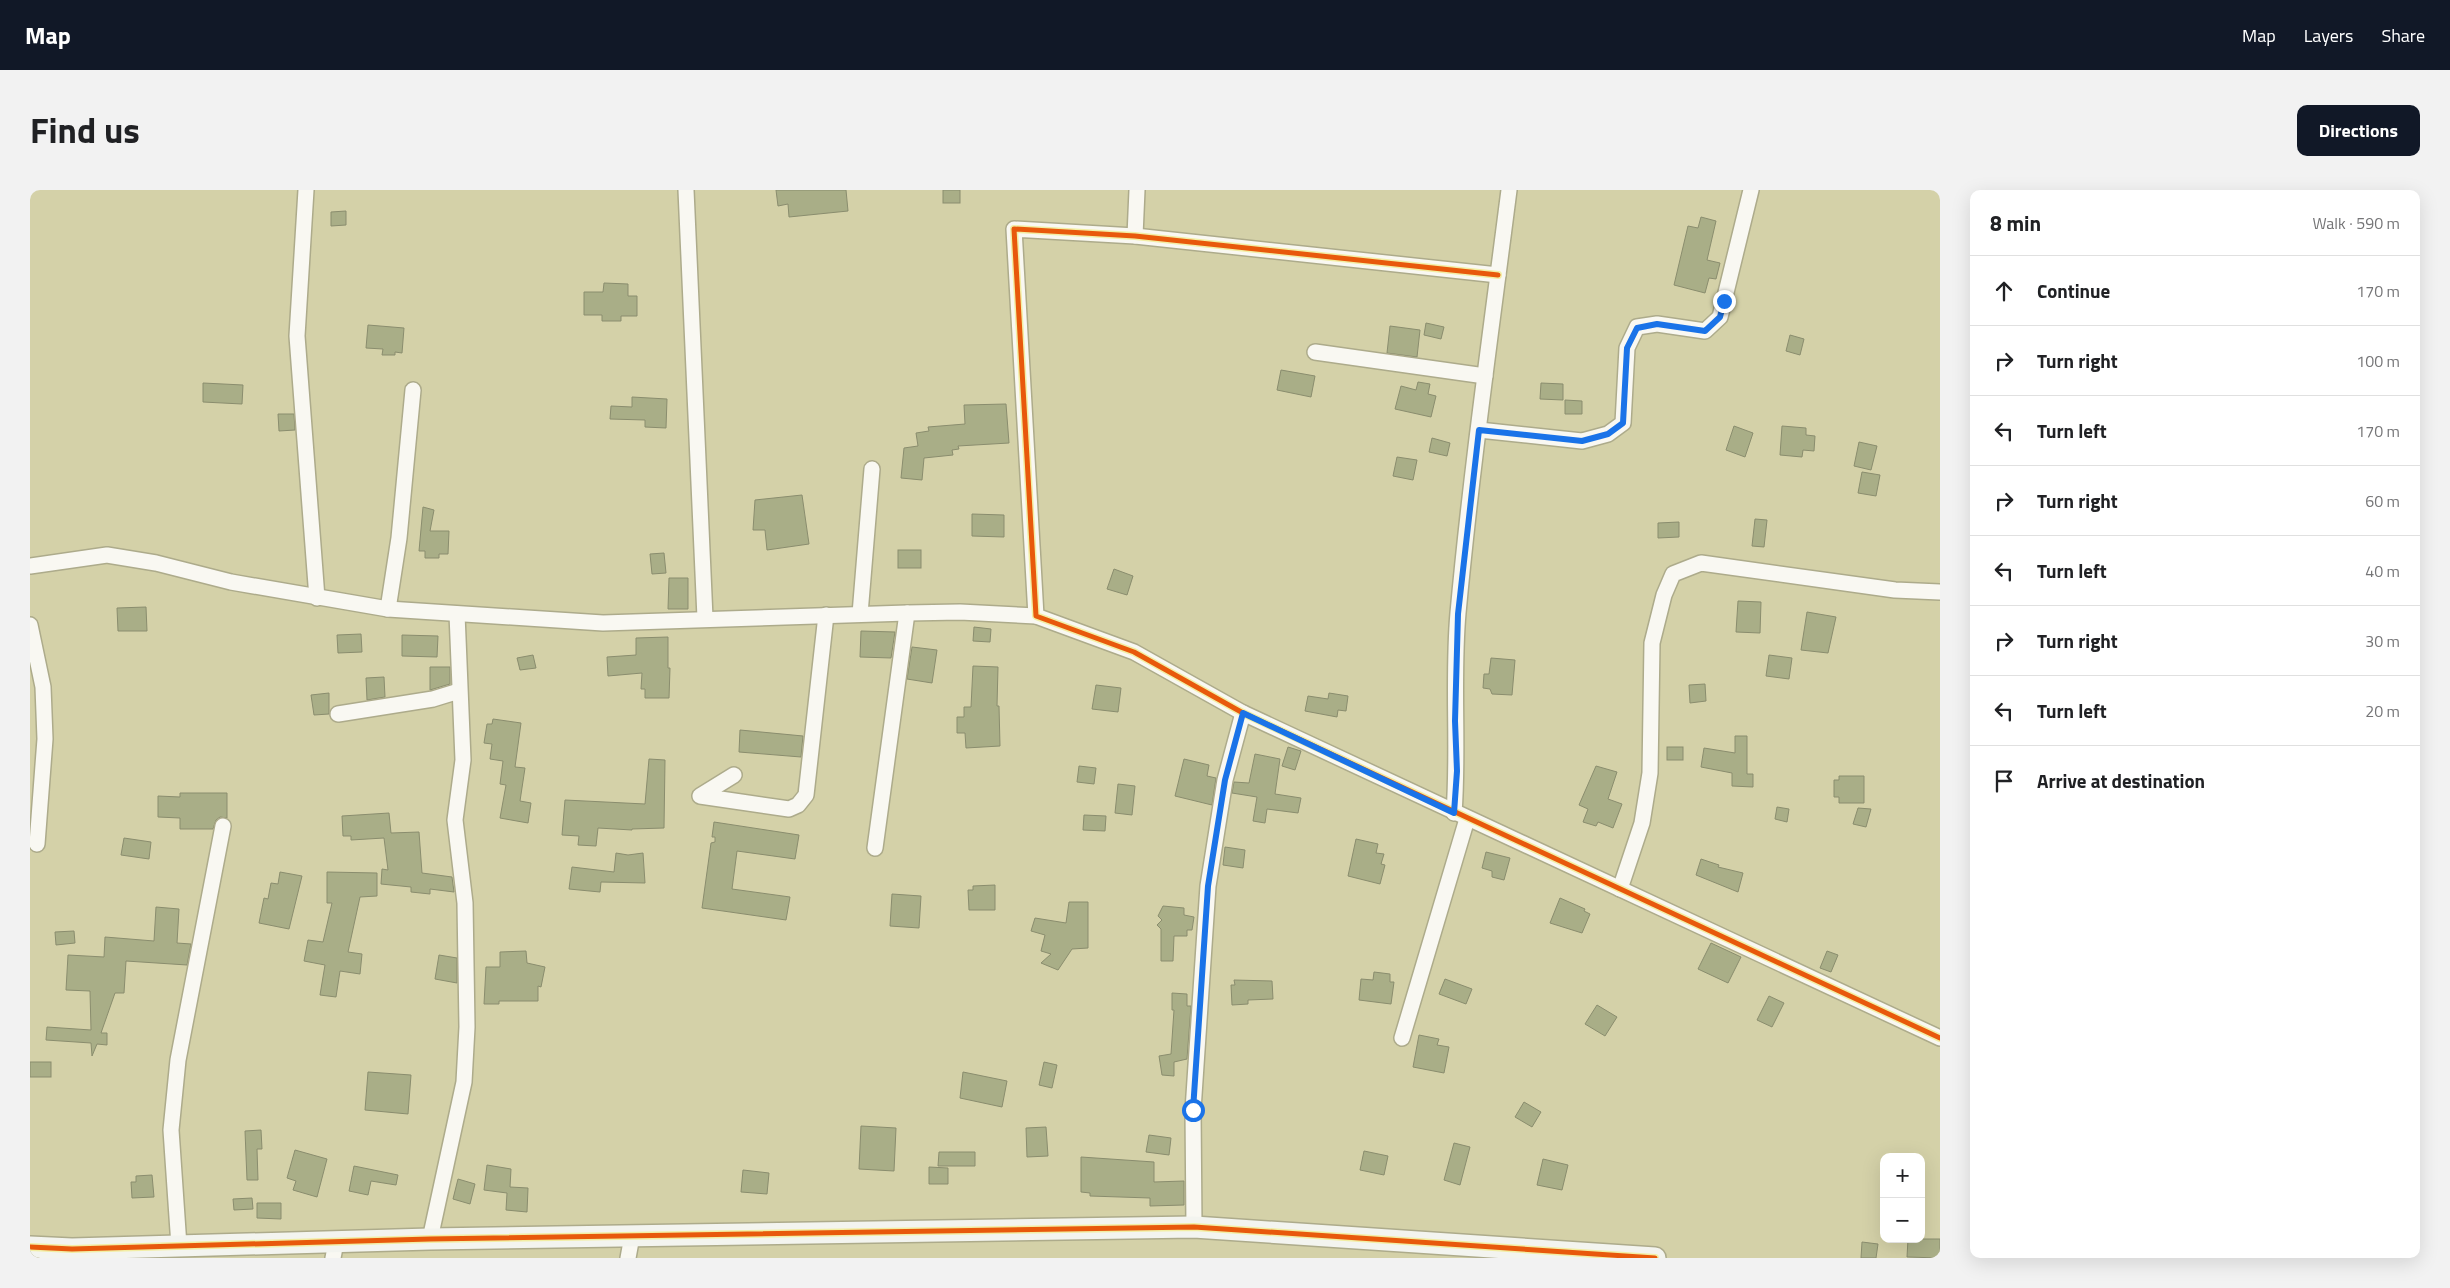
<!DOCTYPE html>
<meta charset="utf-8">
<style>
body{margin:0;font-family:"Titillium Web",sans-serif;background:#f2f2f2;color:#202124}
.controls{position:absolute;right:15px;bottom:15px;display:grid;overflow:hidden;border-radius:10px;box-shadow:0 5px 20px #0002}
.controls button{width:45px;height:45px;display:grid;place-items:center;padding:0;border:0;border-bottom:1px solid #e0e0e0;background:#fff;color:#202124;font:25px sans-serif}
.stop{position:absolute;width:15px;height:15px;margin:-11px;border:4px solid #1a73e8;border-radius:50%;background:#fff}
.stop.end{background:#1a73e8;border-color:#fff;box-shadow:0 1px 5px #0008}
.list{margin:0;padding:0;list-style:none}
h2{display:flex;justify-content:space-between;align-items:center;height:65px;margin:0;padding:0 20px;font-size:21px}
h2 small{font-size:16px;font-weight:400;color:#757577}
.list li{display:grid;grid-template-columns:32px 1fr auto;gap:15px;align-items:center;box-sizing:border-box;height:70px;padding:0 20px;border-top:1px solid #e0e0e0}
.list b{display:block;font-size:19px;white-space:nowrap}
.list em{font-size:16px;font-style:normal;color:#757577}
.icon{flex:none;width:28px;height:28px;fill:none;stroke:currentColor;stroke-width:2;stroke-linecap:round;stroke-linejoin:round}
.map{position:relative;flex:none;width:1910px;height:1068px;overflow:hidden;border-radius:10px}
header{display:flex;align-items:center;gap:30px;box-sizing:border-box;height:70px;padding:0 25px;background:#111827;color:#fff}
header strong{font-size:24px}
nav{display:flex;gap:28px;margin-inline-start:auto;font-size:18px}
.intro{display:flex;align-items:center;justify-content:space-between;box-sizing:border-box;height:120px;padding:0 30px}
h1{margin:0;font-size:35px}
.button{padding:12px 22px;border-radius:10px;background:#111827;color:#fff;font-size:18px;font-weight:700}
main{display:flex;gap:30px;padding:0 30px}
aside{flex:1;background:#fff;border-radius:10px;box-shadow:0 5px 20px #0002}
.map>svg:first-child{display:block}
.building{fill:#a9ae87;stroke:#8a8d6e}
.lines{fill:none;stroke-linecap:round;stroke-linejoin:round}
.street-casing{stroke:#adab8b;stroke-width:18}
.secondary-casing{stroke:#adab8b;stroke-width:24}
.street{stroke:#f9f8f2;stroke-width:15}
.secondary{stroke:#f3f4ef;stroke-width:21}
.cycleway-casing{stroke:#f2eea4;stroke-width:8}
.cycleway{stroke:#e8590c;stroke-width:5}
.route{stroke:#1a73e8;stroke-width:6}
</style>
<header>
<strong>Map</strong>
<nav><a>Map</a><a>Layers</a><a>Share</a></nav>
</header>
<div class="intro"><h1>Find us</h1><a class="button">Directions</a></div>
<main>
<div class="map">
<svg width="1910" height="1068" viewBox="0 0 1910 1068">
<rect width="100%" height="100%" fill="#d4d1a8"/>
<g class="building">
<polygon points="746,0 816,0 818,21 759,27 758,14 748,16"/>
<rect x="913" y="0" width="17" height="13"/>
<polygon points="316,21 316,35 301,36 301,22"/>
<polygon points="1671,27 1686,31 1677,70 1690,73 1686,89 1679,88 1675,103 1644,95 1658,36 1668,38"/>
<polygon points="574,93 598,94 598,106 607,106 607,126 591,126 591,131 572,131 572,125 554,125 554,102 573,102"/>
<polygon points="1396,133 1414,137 1411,149 1394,145"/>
<polygon points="338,135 374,138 372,163 365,162 365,165 352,165 353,159 336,158"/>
<polygon points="1360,136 1390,140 1387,167 1357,163"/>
<polygon points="1760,145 1774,149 1770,165 1756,161"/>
<polygon points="1251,180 1285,186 1281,207 1247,200"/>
<polygon points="1388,192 1400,194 1398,204 1406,206 1401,227 1365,219 1371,196 1386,200"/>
<polygon points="173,193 213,195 212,214 173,212"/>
<polygon points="1511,193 1533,194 1533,210 1510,209"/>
<polygon points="602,207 637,209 636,238 615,237 615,230 580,229 581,216 602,217"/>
<polygon points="1535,210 1552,211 1552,224 1535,224"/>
<polygon points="976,214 979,253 928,256 929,259 922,260 923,265 894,268 892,290 871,288 874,258 888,256 886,243 899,241 898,237 935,234 934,215"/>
<polygon points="248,224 264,224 265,240 249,241"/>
<polygon points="1704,236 1723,243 1715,267 1696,260"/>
<polygon points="1752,236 1776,238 1776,245 1785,246 1784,261 1773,260 1772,267 1750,265"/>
<polygon points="1402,248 1420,253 1417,266 1399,262"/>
<polygon points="1829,252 1847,256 1841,280 1824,276"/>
<polygon points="1367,267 1387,270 1383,290 1363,286"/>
<polygon points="1832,282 1850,285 1846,306 1828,303"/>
<polygon points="772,305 779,354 737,360 735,340 723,340 725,310"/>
<polygon points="393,317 404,320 400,341 419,341 418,364 409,364 409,368 395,368 395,361 389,361"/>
<polygon points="942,324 974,325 974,347 942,346"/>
<polygon points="1725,329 1737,330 1734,357 1722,356"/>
<polygon points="1649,332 1649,347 1628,348 1628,333"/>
<rect x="868" y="360" width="23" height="18"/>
<polygon points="634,363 636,383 622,384 620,364"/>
<polygon points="1084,379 1103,386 1097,405 1077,399"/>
<polygon points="639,388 658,388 658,419 638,419"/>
<polygon points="1708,411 1731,412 1730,443 1706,442"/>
<polygon points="116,417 117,441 88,441 87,418"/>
<polygon points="1777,422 1806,427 1798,463 1771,460"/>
<polygon points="944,437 961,439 960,452 943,451"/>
<polygon points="831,441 865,442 861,468 830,467"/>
<polygon points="331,444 332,462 308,463 307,445"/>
<polygon points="372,445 408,446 407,467 372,466"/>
<polygon points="638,447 638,478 640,478 639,508 615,508 615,499 611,499 612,483 578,486 577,467 606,465 606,448"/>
<polygon points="882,457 907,460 902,493 877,489"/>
<polygon points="503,465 506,478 490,480 487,468"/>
<polygon points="1739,465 1762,468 1759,489 1736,486"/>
<polygon points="1461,468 1485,470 1482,505 1462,504 1460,499 1453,498 1454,484 1459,484"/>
<polygon points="943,476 968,477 967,516 969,516 970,556 936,558 935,543 927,543 927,527 934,527 934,517 941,517"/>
<polygon points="400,477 420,477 420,494 400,500"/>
<polygon points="354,487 355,507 337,510 336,488"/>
<polygon points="1675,494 1676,511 1660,513 1659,495"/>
<polygon points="1066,495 1091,498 1088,522 1062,519"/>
<polygon points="299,503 299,524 284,525 281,505"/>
<polygon points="1299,503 1318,506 1316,521 1308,520 1307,527 1275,521 1278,506 1298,509"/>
<polygon points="463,529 491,533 485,577 495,578 490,611 501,613 498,633 470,628 476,595 470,594 473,571 460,569 462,554 454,553 457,534 462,534"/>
<polygon points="710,540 773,546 771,567 709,562"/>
<polygon points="1705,546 1717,546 1717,584 1723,584 1723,597 1702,596 1702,583 1671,577 1674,558 1705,563"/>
<polygon points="1258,557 1271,561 1265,580 1252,576"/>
<rect x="1637" y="557" width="16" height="13"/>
<polygon points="1225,564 1250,569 1245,604 1271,608 1268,623 1237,619 1235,633 1223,631 1227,607 1202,603 1204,592 1219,593"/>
<polygon points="619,569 635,570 634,638 602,639 602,640 568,638 566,656 548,655 549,646 532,645 535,610 615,614"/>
<polygon points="1154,569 1179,575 1177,586 1186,588 1182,615 1145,606"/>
<polygon points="1049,576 1066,578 1064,594 1047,592"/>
<polygon points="1566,576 1587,582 1578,609 1592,614 1583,638 1568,632 1566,636 1553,632 1558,619 1549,615"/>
<polygon points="1809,586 1834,586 1834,613 1809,613 1809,607 1804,607 1804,590 1809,590"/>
<polygon points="1088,594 1105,596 1102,625 1085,623"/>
<polygon points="150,603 197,603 197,628 190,627 186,630 183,639 150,639 150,628 128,627 128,606 150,607"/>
<polygon points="1747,617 1759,619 1757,632 1745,629"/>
<polygon points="1828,618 1841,619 1836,637 1823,634"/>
<polygon points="359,623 361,643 389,642 392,683 422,687 424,702 400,699 400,704 381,702 381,697 351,694 352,679 358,680 354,648 321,650 321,646 313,646 312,626"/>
<polygon points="1054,625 1076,626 1075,641 1053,640"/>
<polygon points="684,632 769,645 765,669 707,661 702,699 760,707 756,730 672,718 681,653 685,652 685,647 682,647"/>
<polygon points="94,648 121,652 119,669 91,665"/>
<polygon points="1326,649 1348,654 1346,663 1354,664 1351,674 1355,675 1350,694 1318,686"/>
<polygon points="1195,657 1215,660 1213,678 1193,675"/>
<polygon points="1456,662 1480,668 1474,690 1462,687 1462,681 1452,678"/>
<polygon points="586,663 598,665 613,663 615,693 571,692 570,702 539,699 542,677 584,682"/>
<polygon points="1671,669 1689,675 1688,677 1713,683 1708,702 1666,685"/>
<polygon points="250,682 272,686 259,739 229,733 234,708 238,709 241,693 248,694"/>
<polygon points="297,682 347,683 347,706 330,707 318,762 332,764 330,784 310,781 306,807 290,805 295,775 274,771 278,750 293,752 302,713 297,713"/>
<polygon points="965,695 965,720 939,720 938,700 943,700 943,696"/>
<polygon points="862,704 891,706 889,738 860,736"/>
<polygon points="1530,708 1555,719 1554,721 1560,724 1552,743 1520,733"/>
<polygon points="1039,712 1058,712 1058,758 1042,759 1028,780 1011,773 1021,764 1011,761 1015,745 1001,741 1005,728 1036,733"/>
<polygon points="1133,716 1154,718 1154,725 1164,727 1162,740 1157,740 1157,746 1144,746 1143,771 1131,771 1131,739 1127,735 1132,730 1128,726"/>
<polygon points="126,717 149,719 147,753 161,754 157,775 96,771 94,803 85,803 71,843 77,843 77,855 67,854 62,866 61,853 16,850 17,837 61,840 60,801 36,800 38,765 74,767 75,747 124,751"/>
<polygon points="44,741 45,753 26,755 25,742"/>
<polygon points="1681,753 1711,767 1698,793 1668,779"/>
<polygon points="496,761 497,773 515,777 511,797 508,796 508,811 469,811 469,814 454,814 456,777 470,777 470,762"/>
<polygon points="1797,761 1808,765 1801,782 1790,778"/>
<polygon points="409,765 427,768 427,793 405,789"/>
<polygon points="1344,782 1360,784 1360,792 1364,792 1361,814 1329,810 1331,789 1343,790"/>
<polygon points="1415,789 1442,799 1436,814 1409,804"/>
<polygon points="1204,790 1242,791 1243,809 1218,810 1218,814 1202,815 1201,795 1205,795"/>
<polygon points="1142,803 1157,804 1157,816 1161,816 1157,869 1144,872 1144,886 1132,885 1129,866 1141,864 1144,820 1142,820"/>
<polygon points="1739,806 1754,813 1742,837 1727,830"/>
<polygon points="1567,815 1587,827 1575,846 1555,834"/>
<polygon points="1389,845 1409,849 1407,855 1419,857 1414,883 1383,877"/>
<rect x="0" y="872" width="21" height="15"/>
<polygon points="1014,872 1027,875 1022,898 1009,895"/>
<polygon points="338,882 381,885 378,924 335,920"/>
<polygon points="933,882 977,891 972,917 930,908"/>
<polygon points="1494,912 1511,922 1502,937 1485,927"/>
<polygon points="831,936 866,938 864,981 829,979"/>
<polygon points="1016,937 1018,966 997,967 996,938"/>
<polygon points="231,940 232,959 227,959 228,990 217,990 215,941"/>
<polygon points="1119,945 1141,948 1139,965 1116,962"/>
<polygon points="1424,953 1440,957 1430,995 1414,990"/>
<polygon points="265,960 297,969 287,1007 263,1000 266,991 257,988"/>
<polygon points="1334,961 1358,966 1354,985 1330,980"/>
<polygon points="909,962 945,962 945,976 908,976"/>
<polygon points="1051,967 1124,972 1124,992 1154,991 1154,1015 1120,1016 1120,1008 1060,1006 1060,1003 1051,1002"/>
<polygon points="1513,969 1538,975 1532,1000 1507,995"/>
<polygon points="457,975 481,979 480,997 498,998 497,1022 476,1020 477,1003 454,1000"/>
<polygon points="324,976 368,985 366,995 341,991 338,1005 319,1001"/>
<polygon points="899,977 918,978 918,994 899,994"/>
<polygon points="713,980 739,983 737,1004 711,1002"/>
<polygon points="122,985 124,1007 102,1008 101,992 106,992 106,986"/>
<polygon points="428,989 445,994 440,1014 423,1009"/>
<polygon points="222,1008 223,1019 204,1020 203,1009"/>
<polygon points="227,1013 251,1013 251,1029 227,1028"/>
<polygon points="1878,1049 1910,1049 1910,1068 1877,1067"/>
<polygon points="1832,1052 1848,1054 1846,1068 1831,1068"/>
</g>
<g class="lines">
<defs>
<g id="street">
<polyline points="276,0 267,146 287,408"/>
<polyline points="656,0 675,428"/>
<polyline points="1105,46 1107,0"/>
<polyline points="1468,85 1105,46 984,39 1006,426 1104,462 1213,523 1910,848"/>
<polyline points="1285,162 1455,186"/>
<polyline points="1449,240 1552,251 1578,244 1593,233 1597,158 1607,137 1627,134 1675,141 1690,127 1721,0"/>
<polyline points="0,376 77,365 126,373 201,392 358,419 573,433 877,423 930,422 1006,426"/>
<polyline points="358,419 369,348 383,200"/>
<polyline points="830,424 842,279"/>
<polyline points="0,435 13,497 15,549 7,654"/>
<polyline points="308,524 403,509 429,501"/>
<polyline points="704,585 670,606 759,619 768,615 776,605 796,425"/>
<path d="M1424 623C1429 557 1422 490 1428 423 1441 282 1461 141 1479 0"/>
<polyline points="845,658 877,423"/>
<polyline points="1590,699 1612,633 1620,583 1622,453 1634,405 1643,384 1671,373 1865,400 1910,402"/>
<polyline points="1372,848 1437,629"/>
<polyline points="1164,1037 1163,920 1178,696 1195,590 1213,523"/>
<polyline points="400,1049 434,892 437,837 435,713 425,630 433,570 427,424"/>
<polyline points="149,1056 141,940 148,870 193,636"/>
<polyline points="303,1068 306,1052"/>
<polyline points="598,1068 602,1046"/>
</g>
<polyline id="secondary" points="0,1057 42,1059 400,1049 1164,1037 1625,1068"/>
</defs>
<use href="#street" class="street-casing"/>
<use href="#secondary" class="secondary-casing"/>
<use href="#street" class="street"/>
<use href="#secondary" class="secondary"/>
<defs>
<g id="cycleway">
<polyline points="1468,85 1105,46 984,39 1006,426 1104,462 1213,523 1910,848"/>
<polyline points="0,1057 42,1059 400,1049 1164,1037 1625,1068"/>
</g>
</defs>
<use href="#cycleway" class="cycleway-casing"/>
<use href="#cycleway" class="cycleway"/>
</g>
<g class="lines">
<polyline class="route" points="1163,920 1178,696 1195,590 1213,523 1424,623 1427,581 1425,531 1428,424 1449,240 1552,251 1578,244 1593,233 1597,158 1607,138 1627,134 1675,141 1690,127 1694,111"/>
</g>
</svg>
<div class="controls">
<button>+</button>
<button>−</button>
</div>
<div class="stop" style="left:1163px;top:920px"></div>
<div class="stop end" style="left:1694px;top:111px"></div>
</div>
<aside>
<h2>8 min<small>Walk · 590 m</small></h2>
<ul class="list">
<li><svg class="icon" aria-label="ahead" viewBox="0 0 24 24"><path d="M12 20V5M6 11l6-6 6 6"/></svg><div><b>Continue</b></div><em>170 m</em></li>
<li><svg class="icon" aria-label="right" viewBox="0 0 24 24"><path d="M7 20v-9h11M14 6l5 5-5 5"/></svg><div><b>Turn right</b></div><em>100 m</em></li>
<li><svg class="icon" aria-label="left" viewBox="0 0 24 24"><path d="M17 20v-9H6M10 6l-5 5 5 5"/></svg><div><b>Turn left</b></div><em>170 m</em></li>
<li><svg class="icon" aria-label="right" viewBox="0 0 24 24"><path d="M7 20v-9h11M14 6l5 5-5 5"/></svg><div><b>Turn right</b></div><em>60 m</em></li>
<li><svg class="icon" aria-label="left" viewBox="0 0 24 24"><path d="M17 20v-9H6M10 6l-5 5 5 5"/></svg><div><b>Turn left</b></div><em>40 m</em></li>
<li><svg class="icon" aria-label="right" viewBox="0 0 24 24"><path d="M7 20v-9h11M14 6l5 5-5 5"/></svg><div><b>Turn right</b></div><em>30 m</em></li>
<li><svg class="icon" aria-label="left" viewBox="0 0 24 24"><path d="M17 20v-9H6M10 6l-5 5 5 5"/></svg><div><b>Turn left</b></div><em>20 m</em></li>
<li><svg class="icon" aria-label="arrive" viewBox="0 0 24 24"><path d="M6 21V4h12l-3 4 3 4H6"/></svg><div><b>Arrive at destination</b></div></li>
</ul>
</aside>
</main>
